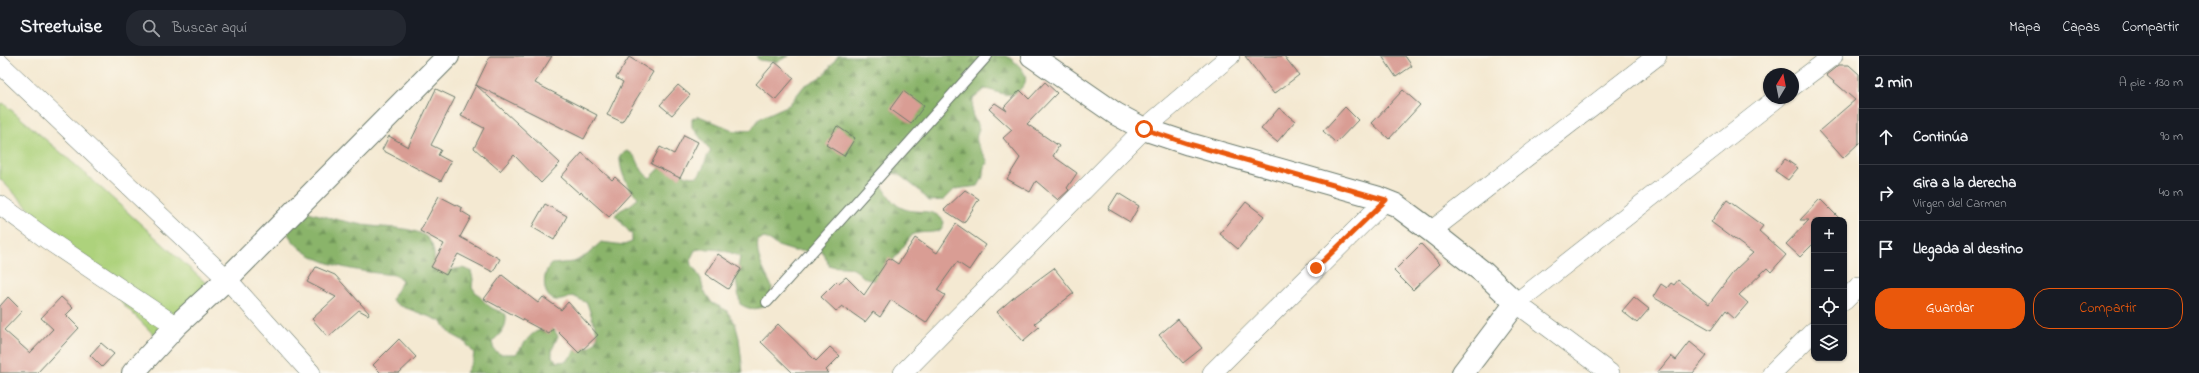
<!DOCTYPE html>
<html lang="es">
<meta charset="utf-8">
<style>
body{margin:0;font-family:"Indie Flower",sans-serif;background:#242831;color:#f1f3f6}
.controls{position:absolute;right:12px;bottom:12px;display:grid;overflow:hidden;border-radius:8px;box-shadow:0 1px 3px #0004}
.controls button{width:36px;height:36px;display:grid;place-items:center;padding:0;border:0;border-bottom:1px solid #363941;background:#171b24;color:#f1f3f6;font:20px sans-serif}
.compass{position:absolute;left:1763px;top:12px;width:36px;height:36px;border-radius:50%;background:#171b24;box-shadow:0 1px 3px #0004;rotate:10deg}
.stop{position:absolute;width:12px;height:12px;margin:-9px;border:3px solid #ea580c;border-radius:50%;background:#fff}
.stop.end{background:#ea580c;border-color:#fff;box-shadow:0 1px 4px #0008}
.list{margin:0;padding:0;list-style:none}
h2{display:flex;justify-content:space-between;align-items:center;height:52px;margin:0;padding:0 16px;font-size:17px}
h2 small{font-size:13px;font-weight:400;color:#9ea1a6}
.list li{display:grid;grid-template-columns:26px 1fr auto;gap:12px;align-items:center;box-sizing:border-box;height:56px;padding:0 16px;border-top:1px solid #363941}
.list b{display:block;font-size:15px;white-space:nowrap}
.list p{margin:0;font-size:13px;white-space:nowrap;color:#9ea1a6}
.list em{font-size:13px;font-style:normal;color:#9ea1a6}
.actions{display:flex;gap:8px;padding:12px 16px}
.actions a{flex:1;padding:9px 0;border:1px solid #ea580c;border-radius:16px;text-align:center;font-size:14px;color:#ea580c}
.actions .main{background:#ea580c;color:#fff}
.icon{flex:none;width:22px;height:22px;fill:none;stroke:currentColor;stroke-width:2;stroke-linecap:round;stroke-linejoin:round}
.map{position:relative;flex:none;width:1859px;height:317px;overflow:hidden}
header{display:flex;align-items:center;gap:24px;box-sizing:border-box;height:56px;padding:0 20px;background:#171b24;border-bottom:1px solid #363941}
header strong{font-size:19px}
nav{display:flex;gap:22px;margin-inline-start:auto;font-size:14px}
.search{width:280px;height:36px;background:#242831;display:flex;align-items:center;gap:10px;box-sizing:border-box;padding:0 14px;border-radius:16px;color:#9ea1a6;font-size:15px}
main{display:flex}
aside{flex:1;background:#171b24}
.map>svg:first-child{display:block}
.green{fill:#add27b;stroke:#668858}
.forest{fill:url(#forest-firs);stroke:#547850}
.building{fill:#d99d94}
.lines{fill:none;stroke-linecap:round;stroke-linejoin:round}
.service-casing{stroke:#6a796b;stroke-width:12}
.minor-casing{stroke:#6a796b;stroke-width:20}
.tertiary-casing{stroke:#6a796b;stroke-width:24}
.service{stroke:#fff;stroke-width:10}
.minor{stroke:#fff;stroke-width:19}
.tertiary{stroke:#fff;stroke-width:22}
.route{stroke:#ea580c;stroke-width:5}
</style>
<header>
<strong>Streetwise</strong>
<div class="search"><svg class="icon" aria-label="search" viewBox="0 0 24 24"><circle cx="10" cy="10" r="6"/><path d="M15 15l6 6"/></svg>Buscar aquí</div>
<nav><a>Mapa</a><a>Capas</a><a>Compartir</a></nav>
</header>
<main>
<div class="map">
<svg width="1859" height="317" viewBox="0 0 1859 317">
<defs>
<pattern id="forest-firs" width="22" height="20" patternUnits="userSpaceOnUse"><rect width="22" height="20" fill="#8ab46b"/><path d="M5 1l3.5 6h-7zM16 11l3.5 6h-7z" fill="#709459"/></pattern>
</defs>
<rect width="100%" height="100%" fill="#fbf7ec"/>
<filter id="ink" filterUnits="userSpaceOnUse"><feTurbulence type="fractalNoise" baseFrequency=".025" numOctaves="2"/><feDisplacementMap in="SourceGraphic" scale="8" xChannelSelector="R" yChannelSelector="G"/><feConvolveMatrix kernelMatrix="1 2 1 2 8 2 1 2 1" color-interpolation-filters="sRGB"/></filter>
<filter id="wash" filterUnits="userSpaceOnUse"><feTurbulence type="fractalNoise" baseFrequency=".012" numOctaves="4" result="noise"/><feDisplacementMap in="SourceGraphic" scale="16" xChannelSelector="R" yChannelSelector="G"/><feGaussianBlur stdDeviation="0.9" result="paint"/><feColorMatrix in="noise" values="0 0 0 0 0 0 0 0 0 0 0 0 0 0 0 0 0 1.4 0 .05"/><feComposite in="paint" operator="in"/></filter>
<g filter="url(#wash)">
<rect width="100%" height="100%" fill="#f4e9d2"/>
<polygon class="green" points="3,47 79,112 208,229 158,283 0,123 0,49"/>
<g class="forest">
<polygon points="756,0 789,0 776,6 759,4"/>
<path d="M838 0H1006C1016 5 1033 20 1022 31 1020 34 1016 37 1012 38 1003 40 994 34 985 33L973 43 972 58 979 73C971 89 985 94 988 108L986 107 982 123 978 130 955 133 944 144 929 145 919 134 898 118 890 117 882 119 880 126C886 135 892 148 902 152 917 159 934 150 944 166L942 173C932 179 922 174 912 179L879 223C861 227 864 217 851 212 844 210 836 212 829 209L822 195H794L778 190 765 182 758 184C755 201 765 216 772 231 770 250 757 259 740 248L736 224 740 201C728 194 708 191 695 194L691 202 692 209 701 223 703 233 712 247 726 254 735 267 739 282 743 317H466L473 304 474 297 464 285 451 278 441 265 398 249 392 244C394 235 400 232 402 224L396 219C363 216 306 210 288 178L291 162 305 155C326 161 349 167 371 170 387 172 405 171 420 177 432 182 435 194 434 206L445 215 462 212 471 215 473 223 472 231C476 237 482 243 487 248 492 254 500 254 506 259 507 272 501 277 492 286L494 294 500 298H516C528 284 532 270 554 274L558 280 552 294V301L558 306 567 305 577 293 590 291 596 285 598 279 587 247 573 240C570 241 565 244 561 244 541 247 541 218 551 208L574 206 587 199 601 186 624 189 632 186V179L615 159C622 151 632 151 638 141 627 132 619 114 620 99L627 95C641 100 636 114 650 122L661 111 678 113C684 120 689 122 698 120 705 112 704 103 711 95L692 71V63L699 60 735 75 751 74 760 62 789 49 804 30 824 19Z"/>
</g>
<g id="blocks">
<g class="building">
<polygon points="490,0 552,0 535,27 597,59 584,83 476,29"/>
<polygon points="1245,0 1284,0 1299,19 1274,38"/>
<polygon points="1382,0 1405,0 1412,10 1396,21"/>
<polygon points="629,1 653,16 622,66 607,59 623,26 616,22"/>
<polygon points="775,6 794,22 775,44 756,28"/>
<polygon points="1839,9 1849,9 1859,18 1859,87 1843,102 1819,75 1855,44 1826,19"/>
<polygon points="1045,26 1057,37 1027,68 1059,90 1053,100 1077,117 1067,132 1069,134 1058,144 1036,125 1030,136 1007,123 1020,102 1003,82 1012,74 989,53 995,47 1007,55 1004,51 1020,34 1029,43"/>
<polygon points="476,29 560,107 541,127 514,99 500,115 474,92 484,72 461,60"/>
<polygon points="678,29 690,39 672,59 660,49"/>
<polygon points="436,33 455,42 431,89 441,94 438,99 451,106 441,125 382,94 389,80 408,91"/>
<polygon points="1403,34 1420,49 1389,83 1372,67"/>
<polygon points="903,35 924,50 911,68 890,53"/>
<polygon points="1345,51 1358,64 1336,87 1323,75"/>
<polygon points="1279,52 1295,65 1277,86 1261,73"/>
<polygon points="837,70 855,82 844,100 826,89"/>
<polygon points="684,79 698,86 680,122 651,108 660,91 674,98"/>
<polygon points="582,97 612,124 615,121 632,136 609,161 581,136 580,138 561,121"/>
<polygon points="1785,103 1798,112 1788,124 1775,115"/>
<polygon points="965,134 979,143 964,167 944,154"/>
<polygon points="1118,137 1139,150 1130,166 1108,153"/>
<polygon points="439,140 462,152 461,155 471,161 460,181 500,203 493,216 458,198 446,219 431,211 444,188 420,175"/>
<polygon points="1820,143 1841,164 1814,164 1814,187 1800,201 1786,188 1809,164 1800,164"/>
<polygon points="1727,144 1763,170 1759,175 1786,199 1771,216 1767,212 1739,239 1748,247 1734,263 1725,255 1711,274 1653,241 1661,228 1667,232 1671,227 1674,229 1678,224 1709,248 1735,214 1753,197 1711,166"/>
<polygon points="1246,146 1264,160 1238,193 1220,178"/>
<polygon points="545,148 567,160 554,184 532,171"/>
<polygon points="956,168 986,189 969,214 957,206 937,234 945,239 926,267 891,244 880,261 873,256 865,266 842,250 836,255 821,241 837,225 839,227 846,221 864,239 889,202 898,208 915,182 937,197"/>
<polygon points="1421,188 1440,208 1413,234 1394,215"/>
<polygon points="718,198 741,213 728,233 705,218"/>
<polygon points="316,211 335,219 369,257 368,259 359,254 328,281 312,263 336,241 307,226"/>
<polygon points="1054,212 1074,237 1035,267 1039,271 1023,285 997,256 1013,242"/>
<polygon points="502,219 538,247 543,241 561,254 568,246 598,279 579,297 554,272 549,278 484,243"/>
<polygon points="8,241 22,255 4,274 30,297 53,273 41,262 61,241 73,252 66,259 79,272 37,317 0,317 0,250"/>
<polygon points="1634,241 1649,253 1637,267 1622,255"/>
<polygon points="1178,263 1202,292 1183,307 1159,279"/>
<polygon points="778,268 816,305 830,291 840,300 826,314 829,317 793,317 761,286"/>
<polygon points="399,283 416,301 399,317 381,317 373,309"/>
<polygon points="1690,286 1707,300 1693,317 1657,317 1671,300 1676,304"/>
<polygon points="101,287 114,298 102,311 90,299"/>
</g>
</g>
</g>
<g filter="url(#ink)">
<use href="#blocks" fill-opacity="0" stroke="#6a796b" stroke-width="1"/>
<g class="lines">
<defs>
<polyline id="service" points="767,246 987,0"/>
<g id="minor">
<polyline points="0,8 227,223 311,317"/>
<polyline points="1793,30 1833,0"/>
<polyline points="0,149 48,184 176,270"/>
<polyline points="1431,175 1657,0"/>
<polyline points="1844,245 1859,230"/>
<polyline points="903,317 1144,73 1230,0"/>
<polyline points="1212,317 1386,144"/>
<polyline points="1610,317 1516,247 1777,42"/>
<polyline points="1772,317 1814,275"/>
</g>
<g id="tertiary">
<polyline points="1032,0 1116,58 1144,73 1189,88 1376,141 1396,149 1431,175 1484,217 1516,247 1463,317"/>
<polyline points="133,317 176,270 227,223 448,0"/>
</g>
</defs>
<use href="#service" class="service-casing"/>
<use href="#minor" class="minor-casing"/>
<use href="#tertiary" class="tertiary-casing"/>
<use href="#service" class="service"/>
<use href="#minor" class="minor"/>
<use href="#tertiary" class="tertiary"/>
</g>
</g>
<g class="lines" filter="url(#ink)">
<polyline class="route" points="1144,73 1189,88 1386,144 1316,212"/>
</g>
</svg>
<div class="controls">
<button>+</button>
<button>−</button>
<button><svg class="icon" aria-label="locate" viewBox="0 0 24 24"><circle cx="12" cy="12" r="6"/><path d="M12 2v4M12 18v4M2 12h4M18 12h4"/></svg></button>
<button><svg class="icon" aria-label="layers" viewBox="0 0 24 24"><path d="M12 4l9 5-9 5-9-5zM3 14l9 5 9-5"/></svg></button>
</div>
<svg class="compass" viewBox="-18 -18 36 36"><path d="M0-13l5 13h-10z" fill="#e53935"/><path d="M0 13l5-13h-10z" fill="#9ea1a6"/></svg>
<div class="stop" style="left:1144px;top:73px"></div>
<div class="stop end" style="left:1316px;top:212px"></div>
</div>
<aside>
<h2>2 min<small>A pie · 130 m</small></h2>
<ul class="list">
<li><svg class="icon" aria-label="ahead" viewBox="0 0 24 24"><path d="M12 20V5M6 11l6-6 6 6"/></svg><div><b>Continúa</b></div><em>90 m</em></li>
<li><svg class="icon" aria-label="right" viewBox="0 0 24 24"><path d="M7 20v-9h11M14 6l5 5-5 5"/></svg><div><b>Gira a la derecha</b><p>Virgen del Carmen</p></div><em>40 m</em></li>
<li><svg class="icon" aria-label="arrive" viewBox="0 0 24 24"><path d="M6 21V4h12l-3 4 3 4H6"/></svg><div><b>Llegada al destino</b></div></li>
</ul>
<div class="actions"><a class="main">Guardar</a><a>Compartir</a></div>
</aside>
</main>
